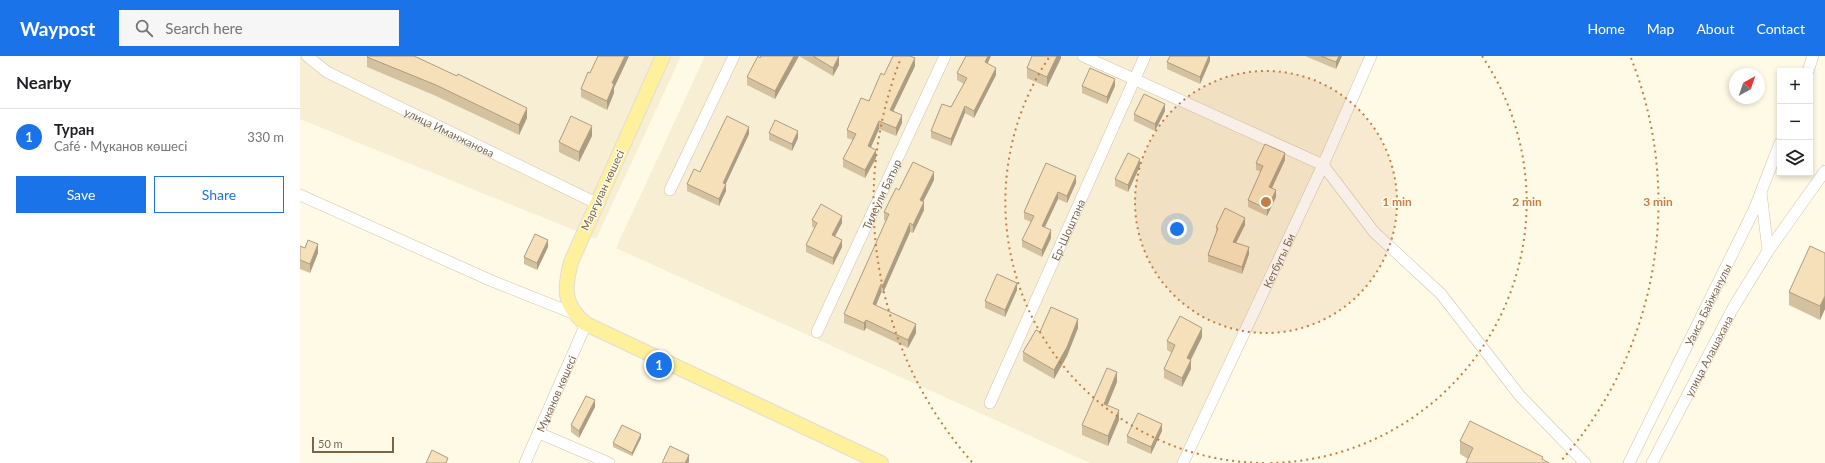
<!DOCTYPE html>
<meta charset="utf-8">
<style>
body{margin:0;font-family:Lato,sans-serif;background:#f6f6f6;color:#202124}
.controls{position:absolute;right:12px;top:12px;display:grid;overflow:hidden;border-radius:0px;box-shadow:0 2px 6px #0003}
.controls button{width:36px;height:36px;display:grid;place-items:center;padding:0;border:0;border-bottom:1px solid #e0e0e0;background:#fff;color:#202124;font:20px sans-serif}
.compass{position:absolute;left:1429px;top:12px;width:36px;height:36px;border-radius:50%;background:#fff;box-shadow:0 2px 6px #0003;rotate:40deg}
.scale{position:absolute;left:12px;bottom:10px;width:82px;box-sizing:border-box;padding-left:4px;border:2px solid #7a6547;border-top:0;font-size:11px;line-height:14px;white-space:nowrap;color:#7a6547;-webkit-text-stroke:3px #fffcee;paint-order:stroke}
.you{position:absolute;left:877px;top:173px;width:14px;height:14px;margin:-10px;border:3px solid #fff;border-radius:50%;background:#1a73e8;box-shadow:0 0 0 6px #1a73e833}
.badge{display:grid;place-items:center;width:26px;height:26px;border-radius:50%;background:#1a73e8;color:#fff;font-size:13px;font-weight:700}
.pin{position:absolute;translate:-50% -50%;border:2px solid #fff;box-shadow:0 1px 4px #0006}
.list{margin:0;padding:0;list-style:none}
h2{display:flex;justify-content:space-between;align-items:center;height:52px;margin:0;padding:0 16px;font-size:17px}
h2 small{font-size:13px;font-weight:400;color:#757577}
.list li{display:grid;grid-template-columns:26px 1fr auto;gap:12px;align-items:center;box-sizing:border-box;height:56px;padding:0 16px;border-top:1px solid #e0e0e0}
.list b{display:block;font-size:15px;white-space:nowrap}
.list p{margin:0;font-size:13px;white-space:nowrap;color:#757577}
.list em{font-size:13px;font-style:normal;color:#757577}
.actions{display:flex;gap:8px;padding:12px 16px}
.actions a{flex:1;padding:9px 0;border:1px solid #1a73e8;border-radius:0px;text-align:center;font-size:14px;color:#1a73e8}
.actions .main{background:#1a73e8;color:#fff}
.icon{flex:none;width:22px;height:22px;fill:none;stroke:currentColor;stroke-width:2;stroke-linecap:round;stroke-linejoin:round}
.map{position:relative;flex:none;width:1525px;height:407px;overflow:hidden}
header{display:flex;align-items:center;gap:24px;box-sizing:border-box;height:56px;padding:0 20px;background:#1a73e8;color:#fff}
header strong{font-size:19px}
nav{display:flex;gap:22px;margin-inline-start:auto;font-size:14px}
.search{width:280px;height:36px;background:#f6f6f6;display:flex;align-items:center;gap:10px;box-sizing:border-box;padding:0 14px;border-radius:0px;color:#757577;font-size:15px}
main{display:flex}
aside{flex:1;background:#fff}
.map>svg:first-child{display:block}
.residential{fill:#f7eed3}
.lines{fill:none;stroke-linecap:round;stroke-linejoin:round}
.minor-casing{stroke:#d1c4aa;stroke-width:12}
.major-casing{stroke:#e2ddd7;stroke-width:16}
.minor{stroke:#fff;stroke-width:11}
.major{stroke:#fff09c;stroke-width:14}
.wall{fill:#d4c1a0}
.shaded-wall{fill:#ac9d82}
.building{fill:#f6e0ba;stroke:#ac9d82}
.ring{fill:none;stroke:#c37f43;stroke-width:2;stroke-dasharray:2 4}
.labels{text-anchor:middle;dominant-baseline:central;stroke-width:3;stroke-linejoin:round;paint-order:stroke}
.street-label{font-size:11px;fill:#7a6547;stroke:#fffcee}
.centre{fill:#c37f43;stroke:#fffcee;stroke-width:2}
.ring-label{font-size:12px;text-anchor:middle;font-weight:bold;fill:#c37f43;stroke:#fffcee;stroke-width:3;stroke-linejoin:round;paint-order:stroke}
</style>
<header>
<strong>Waypost</strong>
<div class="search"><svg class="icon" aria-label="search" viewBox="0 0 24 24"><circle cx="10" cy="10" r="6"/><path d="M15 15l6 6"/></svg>Search here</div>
<nav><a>Home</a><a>Map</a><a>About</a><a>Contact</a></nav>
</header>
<main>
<aside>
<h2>Nearby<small></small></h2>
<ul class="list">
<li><span class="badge">1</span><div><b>Туран</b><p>Café · Мұканов көшесі</p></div><em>330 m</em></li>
</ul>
<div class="actions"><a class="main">Save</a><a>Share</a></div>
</aside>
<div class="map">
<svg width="1525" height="407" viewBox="0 0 1525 407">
<rect width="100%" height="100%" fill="#fefae5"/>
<g class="residential">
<polygon points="0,0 381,0 296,183 0,63"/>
<polygon points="405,0 1075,0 884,407 790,407 316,192"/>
</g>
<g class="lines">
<defs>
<g id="minor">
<path id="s1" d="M7 0 27 16 296 147"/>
<polyline points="783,0 1023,109 1074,176 1141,238 1220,340 1285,407"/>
<polyline points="1508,15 1513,0"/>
<polyline points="370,134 434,0"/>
<polyline points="1461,136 1468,195"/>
<polyline points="0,139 192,225 275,258"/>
<path id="s2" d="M517 276 645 0"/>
<path id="s3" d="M690 347 845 0"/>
<polyline points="239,377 309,407"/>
<path id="s4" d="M225 407 286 268"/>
<path id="s5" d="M883 407 1023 109 1071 0"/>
<path id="s6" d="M1329 407 1454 154 1480 87"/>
<path id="s7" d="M1352 407 1433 252 1468 195 1525 115"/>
</g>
<path id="major" d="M363 0 271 206C264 233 263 249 286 268L581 407"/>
</defs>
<use href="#minor" class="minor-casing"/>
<use href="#major" class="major-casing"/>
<use href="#minor" class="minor"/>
<use href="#major" class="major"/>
</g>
<g class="wall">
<polygon points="298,0 329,0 314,32 314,37 307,54 281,41 281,33 290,17"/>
<polygon points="461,0 538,0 539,9 533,20 499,0 475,43 447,29 447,21"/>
<polygon points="691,0 687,7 696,19 674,62 665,57 651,90 631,82 631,75 651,51 664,28 657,24 657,17"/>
<polygon points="761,0 761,2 747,31 727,22 727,12"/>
<polygon points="910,0 910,5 900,28 867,13 867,6"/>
<polygon points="1005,0 1042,0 1036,13"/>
<polygon points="67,1 157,20 227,62 219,79 136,40 67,11"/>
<polygon points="615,10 593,56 602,67 596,80 579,73 571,91 576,102 565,122 543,111 543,103 553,84 547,82 547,74 569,45 584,19"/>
<polygon points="782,30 815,30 807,48 782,37"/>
<polygon points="865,55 855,75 834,65 834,58"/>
<polygon points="469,77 498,82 492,95 469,84"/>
<polygon points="449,78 425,128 426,135 419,150 387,135 387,128 400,116"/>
<polygon points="292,80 279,106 259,96 259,86"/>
<polygon points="985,104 972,132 976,141 967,160 948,151 948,144 961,116 956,114 956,107"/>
<polygon points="746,107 776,127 767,147 758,143 745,171 751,182 742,201 722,191 722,184 731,166 724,163 724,156"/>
<polygon points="840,110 828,136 815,130 815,123"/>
<polygon points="634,124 623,145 624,154 613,177 610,176 583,237 581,237 576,250 616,277 608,292 566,272 564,275 544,267 544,258 586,165 584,164 584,156 599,134"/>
<polygon points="512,164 542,167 535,180 542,191 533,209 506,196 506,189 515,172 512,171"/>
<polygon points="945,169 936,187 949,198 942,218 908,206 908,199 916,177 916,171"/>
<polygon points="0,190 5,192 18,197 10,217 0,213"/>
<polygon points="248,191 237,214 224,208 224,201"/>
<polygon points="1525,197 1525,253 1520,264 1489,249 1489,236"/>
<polygon points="717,234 705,261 685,252 685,245"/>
<polygon points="778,272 767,300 754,323 723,305 723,296 740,276"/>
<polygon points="902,281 891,304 891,313 882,331 864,322 864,313 872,297 867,294 867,285"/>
<polygon points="817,326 807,349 819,364 808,390 782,379 782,369"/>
<polygon points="295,351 279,382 271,376 271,369"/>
<polygon points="862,375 851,398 827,387 827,380"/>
<polygon points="341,382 332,400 313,391 313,387"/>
<polygon points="1160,385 1243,404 1168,403 1160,398"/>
</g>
<g class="shaded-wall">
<polygon points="325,0 329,0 314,32 314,37 307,54 307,45 312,27"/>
<polygon points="494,0 499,0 475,43 475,35"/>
<polygon points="539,0 539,9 533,20 533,12"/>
<polygon points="688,0 691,0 685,13 685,6"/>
<polygon points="757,0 761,0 761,2 747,31 747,21"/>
<polygon points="909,0 910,0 910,5 900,28 900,21"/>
<polygon points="1039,0 1042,0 1036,13 1036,6"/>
<polygon points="615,2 615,10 590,62 590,54"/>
<polygon points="696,12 696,19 674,62 674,55"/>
<polygon points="815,23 815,30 807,48 807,41"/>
<polygon points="865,48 865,55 855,75 855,68"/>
<polygon points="665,50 665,57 651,90 651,83"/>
<polygon points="227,52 227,62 219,79 219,69"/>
<polygon points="602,59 602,67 596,80 596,72"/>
<polygon points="579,65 579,73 568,98 568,90"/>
<polygon points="292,70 292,80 279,106 279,96"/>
<polygon points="449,71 449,78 423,134 423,127"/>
<polygon points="498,75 498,82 492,95 492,88"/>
<polygon points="576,94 576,102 565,122 565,114"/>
<polygon points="985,97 985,104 969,138 969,131"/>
<polygon points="840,103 840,110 828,136 828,129"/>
<polygon points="634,116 634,124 620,152 620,144"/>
<polygon points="776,120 776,127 767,147 767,140"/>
<polygon points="426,128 426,135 419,150 419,143"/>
<polygon points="976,134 976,141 967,160 967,153"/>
<polygon points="758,136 758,143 742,177 742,170"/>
<polygon points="624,146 624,154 613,177 613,169"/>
<polygon points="542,160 542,167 532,186 532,179"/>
<polygon points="945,162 945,169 933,193 933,186"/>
<polygon points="610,167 610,176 583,237 583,229"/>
<polygon points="751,174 751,182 742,201 742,194"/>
<polygon points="248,184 248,191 237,214 237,207"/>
<polygon points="542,184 542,191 533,209 533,202"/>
<polygon points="18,188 18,197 10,217 10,208"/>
<polygon points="949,191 949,198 942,218 942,211"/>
<polygon points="717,227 717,234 705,261 705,254"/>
<polygon points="581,228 581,237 573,256 573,248"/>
<polygon points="1525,240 1525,253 1520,264 1520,250"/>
<polygon points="778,263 778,272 767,300 754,323 754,314"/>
<polygon points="566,264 566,272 564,275 564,267"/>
<polygon points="616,268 616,277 608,292 608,284"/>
<polygon points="902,272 902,281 887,311 887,302"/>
<polygon points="891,304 891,313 882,331 882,322"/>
<polygon points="817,316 817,326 804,358 804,348"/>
<polygon points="295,344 295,351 279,382 279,375"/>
<polygon points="819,354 819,364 808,390 808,380"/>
<polygon points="862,368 862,375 851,398 851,391"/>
<polygon points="341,378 341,382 332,400 332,397"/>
<polygon points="389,399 389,406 388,407 385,407"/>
</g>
<g class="building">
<polygon points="68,0 114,0 157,20 158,18 227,52 219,69 136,29 67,1"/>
<polygon points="298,0 325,0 312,27 314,28 307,45 281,33 288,16 290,17"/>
<polygon points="458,0 460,2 461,0 494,0 475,35 447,21"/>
<polygon points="513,0 539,0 533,12"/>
<polygon points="593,0 610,0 615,2 590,54 602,59 596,72 579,65 568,90 576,94 565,114 543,103 556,78 547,74 561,42 569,45 581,17 584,19"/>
<polygon points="666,0 688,0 685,6 696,12 674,55 665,50 651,83 631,75 642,48 651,51 667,22 657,17"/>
<polygon points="732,0 757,0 747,21 727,12"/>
<polygon points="870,0 909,0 900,21 867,6"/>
<polygon points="1021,0 1039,0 1036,6"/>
<polygon points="790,12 815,23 807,41 782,30"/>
<polygon points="844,38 865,48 855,68 834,58"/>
<polygon points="271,60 292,70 279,96 259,86"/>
<polygon points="427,60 449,71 423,127 426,128 419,143 387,128 394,113 400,116"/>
<polygon points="475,64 498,75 492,88 469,77"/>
<polygon points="965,88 985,97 969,131 976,134 967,153 948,144 963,110 956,107"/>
<polygon points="828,97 840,103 828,129 815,123"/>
<polygon points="613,106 634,116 620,144 624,146 613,169 610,167 583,229 581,228 573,248 616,268 608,284 566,264 564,267 544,258 589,158 584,156 596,132 599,134"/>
<polygon points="746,107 776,120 767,140 758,136 742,170 751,174 742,194 722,184 734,160 724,156"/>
<polygon points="521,148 542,160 532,179 542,184 533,202 506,189 517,167 512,164"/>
<polygon points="925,152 945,162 933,186 949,191 942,211 908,199 918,172 916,171"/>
<polygon points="235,178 248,184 237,207 224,201"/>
<polygon points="8,184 18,188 10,208 0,204 0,190 5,192"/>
<polygon points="1510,190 1525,197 1525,240 1520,250 1489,236"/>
<polygon points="697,218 717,227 705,254 685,245"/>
<polygon points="751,251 778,263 767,291 754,314 723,296 736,274 740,276"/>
<polygon points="880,260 902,272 887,302 891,304 882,322 864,313 875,289 867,285"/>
<polygon points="807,312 817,316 804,348 819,354 808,380 782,369"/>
<polygon points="286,340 295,344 279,375 271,369"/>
<polygon points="838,357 862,368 851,391 827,380"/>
<polygon points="1170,365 1243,401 1242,403 1249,407 1166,407 1173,392 1160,385"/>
<polygon points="322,369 341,378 332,397 313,387"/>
<polygon points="370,390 389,399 385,407 362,407"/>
<polygon points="132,394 148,402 146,407 126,407"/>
</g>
<circle cx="966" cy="146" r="131" fill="#c37f43" fill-opacity=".12"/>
<g class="ring">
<circle cx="966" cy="146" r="131"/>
<path d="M964 407A261 261 0 0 1 750 0M1182 0A261 261 0 0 1 968 407"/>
<path d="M672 406A392 392 0 0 1 601 2M1331 2A392 392 0 0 1 1260 406"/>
</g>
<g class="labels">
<g class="street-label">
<text stroke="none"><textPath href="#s1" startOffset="162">улица Иманжанова</textPath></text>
<text transform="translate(302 134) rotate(-65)">Марғұлан көшесі</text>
<text stroke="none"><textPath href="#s2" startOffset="152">Тилеули Батыр</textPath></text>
<text stroke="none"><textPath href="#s3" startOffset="190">Ер-Шоштана</textPath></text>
<text stroke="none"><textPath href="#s5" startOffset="224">Кетбугы Би</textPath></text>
<text stroke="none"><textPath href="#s6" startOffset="177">Уаиса Байжанулы</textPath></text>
<text stroke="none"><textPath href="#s7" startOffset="121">улица Алашахана</textPath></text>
<text stroke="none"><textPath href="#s4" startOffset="76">Мұканов көшесі</textPath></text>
</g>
</g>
<circle cx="966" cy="146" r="6" class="centre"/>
<g class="ring-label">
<text x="1097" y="150">1 min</text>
<text x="1227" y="150">2 min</text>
<text x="1358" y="150">3 min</text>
</g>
</svg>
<div class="controls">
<button>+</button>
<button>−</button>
<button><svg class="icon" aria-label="layers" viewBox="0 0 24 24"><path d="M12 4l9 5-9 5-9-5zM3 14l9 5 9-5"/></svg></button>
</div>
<svg class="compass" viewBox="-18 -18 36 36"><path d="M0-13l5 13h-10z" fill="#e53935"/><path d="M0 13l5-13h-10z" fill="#757577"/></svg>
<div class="scale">50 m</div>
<div class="you"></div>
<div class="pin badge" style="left:359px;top:309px">1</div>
</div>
</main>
